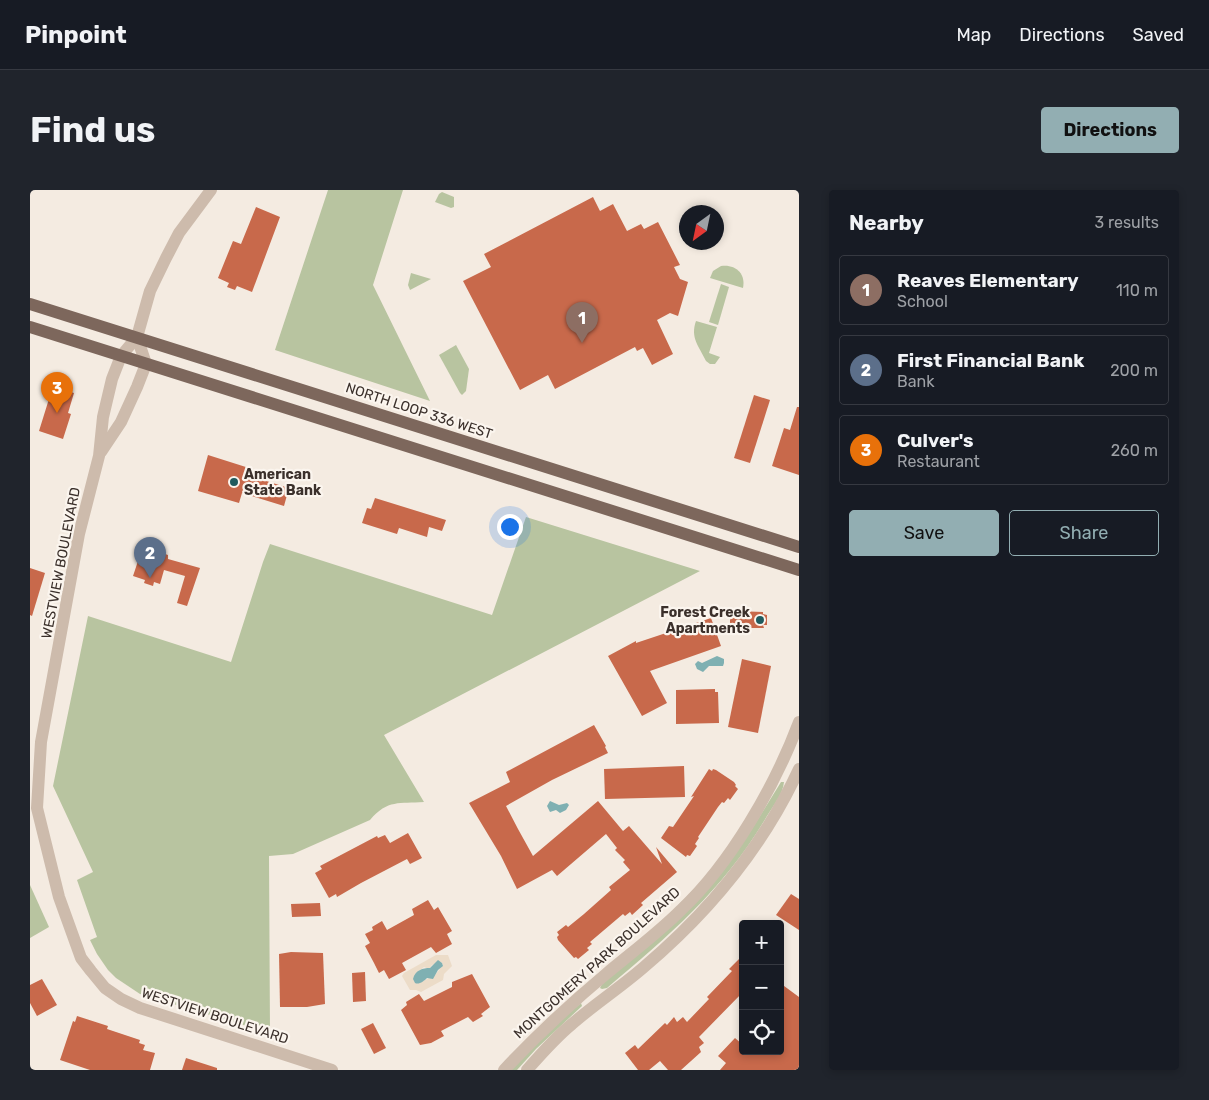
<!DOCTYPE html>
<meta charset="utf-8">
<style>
body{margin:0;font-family:Rubik,sans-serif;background:#20242c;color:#f1f3f6}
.controls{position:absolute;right:15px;bottom:15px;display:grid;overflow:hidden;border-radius:5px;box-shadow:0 2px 8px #0003}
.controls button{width:45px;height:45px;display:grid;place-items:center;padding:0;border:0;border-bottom:1px solid #363941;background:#171b24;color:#f1f3f6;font:25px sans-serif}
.compass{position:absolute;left:649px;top:15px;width:45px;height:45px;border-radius:50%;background:#171b24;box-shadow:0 2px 8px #0003;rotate:213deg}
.you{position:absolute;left:479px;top:336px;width:18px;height:18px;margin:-12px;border:4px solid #fff;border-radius:50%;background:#1a73e8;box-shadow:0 0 0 8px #1a73e833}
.badge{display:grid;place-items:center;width:32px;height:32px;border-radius:50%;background:#92aeb2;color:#fff;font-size:16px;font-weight:700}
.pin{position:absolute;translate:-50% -41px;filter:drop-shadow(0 1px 2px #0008)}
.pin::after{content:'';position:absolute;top:26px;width:18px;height:15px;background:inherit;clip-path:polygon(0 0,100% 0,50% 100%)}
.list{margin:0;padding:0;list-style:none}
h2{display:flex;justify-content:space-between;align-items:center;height:65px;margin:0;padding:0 20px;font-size:21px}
h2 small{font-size:16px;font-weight:400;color:#9ea1a6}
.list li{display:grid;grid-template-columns:32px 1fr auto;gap:15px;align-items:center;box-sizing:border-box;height:70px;margin:0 10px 10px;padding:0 10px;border:1px solid #363941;border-radius:5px}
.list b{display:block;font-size:19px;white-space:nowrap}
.list p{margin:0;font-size:16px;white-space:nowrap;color:#9ea1a6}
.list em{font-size:16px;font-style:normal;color:#9ea1a6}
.actions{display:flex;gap:10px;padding:15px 20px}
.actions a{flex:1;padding:11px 0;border:1px solid #92aeb2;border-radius:5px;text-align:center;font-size:18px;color:#92aeb2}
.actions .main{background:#92aeb2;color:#111}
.icon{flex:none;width:28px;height:28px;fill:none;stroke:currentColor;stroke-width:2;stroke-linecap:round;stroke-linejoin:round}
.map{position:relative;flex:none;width:769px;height:880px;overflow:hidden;border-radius:5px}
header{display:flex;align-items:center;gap:30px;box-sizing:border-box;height:70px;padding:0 25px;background:#171b24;border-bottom:1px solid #363941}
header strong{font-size:24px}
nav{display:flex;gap:28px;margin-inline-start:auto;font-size:18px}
.intro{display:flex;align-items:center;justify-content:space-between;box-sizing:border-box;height:120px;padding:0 30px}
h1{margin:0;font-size:35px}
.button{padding:12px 22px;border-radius:5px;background:#92aeb2;color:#111;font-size:18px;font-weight:700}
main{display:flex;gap:30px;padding:0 30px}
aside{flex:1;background:#171b24;border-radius:5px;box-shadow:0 2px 8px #0003}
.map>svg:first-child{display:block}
.green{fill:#b8c4a0}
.plaza{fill:#ecdcc8;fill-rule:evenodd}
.water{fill:#7fb0b2}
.building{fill:#c8694b}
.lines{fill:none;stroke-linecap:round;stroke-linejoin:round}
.minor{stroke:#cdbbac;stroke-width:12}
.major{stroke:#7d675c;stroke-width:12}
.poi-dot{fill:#1f5a5e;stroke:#fbf5ee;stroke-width:2}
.labels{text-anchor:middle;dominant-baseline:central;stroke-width:4.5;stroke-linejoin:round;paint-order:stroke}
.street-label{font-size:14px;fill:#3b302b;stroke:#fbf5ee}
.poi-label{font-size:14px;font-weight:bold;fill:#3b302b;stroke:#fbf5ee;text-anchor:start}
</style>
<header>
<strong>Pinpoint</strong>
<nav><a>Map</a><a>Directions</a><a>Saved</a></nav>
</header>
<div class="intro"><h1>Find us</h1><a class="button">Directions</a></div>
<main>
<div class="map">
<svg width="769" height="880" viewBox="0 0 769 880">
<rect width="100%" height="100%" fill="#f4ebe1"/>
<g class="green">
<polygon points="298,0 373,0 343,95 400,211 245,160"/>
<polygon points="412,2 424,7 424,17 421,18 405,12 409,4"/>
<path d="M691 76C705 74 716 83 713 98L680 88 683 81Z"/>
<polygon points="381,83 401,89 380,100 378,95"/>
<polygon points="691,94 699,97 688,135 679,132"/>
<path d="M666 131 687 137 679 163 690 167 685 174H680L676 171C669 156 660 148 666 131Z"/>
<polygon points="426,155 439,179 436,201 432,205 430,203 409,165"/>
<path d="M496 327 670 381 354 545 394 612C369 614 358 609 340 630L263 664 239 666 240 843 110 804 86 788 78 780 67 764 60 750 67 747 47 690 63 682 23 596 58 426 201 472 233 372 240 354 462 425Z"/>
<path d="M751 592H754C753 604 743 616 737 626 695 698 640 745 577 798L572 799 570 798 573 792 720 642Z"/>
<polygon points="0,695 19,737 0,748"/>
<polygon points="551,813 552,816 506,859 487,880 479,880 501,856"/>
</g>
<path class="plaza" d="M406 765H418L422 776 414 784 413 790 391 802 386 800H380L372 786 374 783ZM411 772 413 775 405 785 391 792 385 784 394 777 399 779 402 775Z"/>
<g class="water">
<polygon points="687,466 694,469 694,473 693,476 679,476 673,482 667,479 665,474 668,471 672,473"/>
<polygon points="520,611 529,615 537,613 539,615 536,620 530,623 526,620 520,622 517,616"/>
<path d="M408 770 412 773 413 776 408 780 403 789 397 788C394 791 389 795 385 793L383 789C385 780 393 778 400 778Z"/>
</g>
<g class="building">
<polygon points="563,7 570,21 583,14 597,41 611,34 614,39 628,32 650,75 644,77 650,89 658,92 648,126 640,123 627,130 643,164 622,175 613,158 607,161 605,157 525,199 518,185 490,200 433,91 461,77 454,64"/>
<polygon points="226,17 250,27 222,102 207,96 205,100 197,97 199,93 188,88 203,51 211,54"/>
<polygon points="23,196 44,203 38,223 41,224 33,249 9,241"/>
<polygon points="724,205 740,210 720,273 704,268"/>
<polygon points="767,217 769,217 769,285 742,276 754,238 760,240"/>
<polygon points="178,265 219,278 217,285 259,298 254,316 212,303 209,313 168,301"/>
<polygon points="345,308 416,330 412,341 399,337 397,347 369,338 367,344 332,333 337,318 341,319"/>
<polygon points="112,359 128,365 129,362 138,365 138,369 170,378 157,416 147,413 155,386 134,380 130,394 124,392 123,396 114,393 115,390 103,386"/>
<polygon points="0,378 15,383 2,426 0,425"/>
<polygon points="706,421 733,422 733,424 737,425 737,435 733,435 734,438 700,438 700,424 706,423"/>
<polygon points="681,428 691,456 620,481 637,513 612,526 578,466 606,451 606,453"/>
<polygon points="712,469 741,476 728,543 698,537"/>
<polygon points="685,499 685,502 688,502 689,533 646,534 646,500"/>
<polygon points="564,535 576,556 575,557 578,563 522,590 476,616 488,639 503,666 568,611 593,641 599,636 632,674 626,657 647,682 611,713 613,715 602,725 600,722 595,726 593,724 560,752 562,754 557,758 559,760 548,769 546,767 544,768 528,750 527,747 529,745 527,742 536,735 538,737 554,724 581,700 579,697 600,680 593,672 595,670 585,660 587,658 576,644 527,686 522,680 487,699 471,666 439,613 480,592 476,582"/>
<polygon points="654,576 655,607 575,609 574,579"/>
<polygon points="679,579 682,581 683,579 686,580 704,592 706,595 705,596 708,599 700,610 698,608 694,613 692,612 688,617 668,647 669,648 665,654 667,656 660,666 657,665 656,667 631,648 639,636 643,637 664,606 661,607"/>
<polygon points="378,643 392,668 380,674 377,669 331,693 307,707 306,704 299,708 285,683 292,679 290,676 347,646 348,648 355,645 360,653"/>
<polygon points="761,704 769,709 769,740 746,725"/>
<polygon points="398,710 404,720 408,717 422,741 417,744 422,754 406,763 401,757 381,768 372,773 376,780 359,789 354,780 349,783 344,773 335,756 340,753 335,744 343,740 342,737 352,731 357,740 384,725 382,719"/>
<polygon points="290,713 291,726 262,727 261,714"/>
<polygon points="261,762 293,763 295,814 277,817 250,817 249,764"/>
<polygon points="713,765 713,802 669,847 674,853 669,857 671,862 651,880 638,880 630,871 619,880 608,880 595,863 605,855 608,859 635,833 637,835 644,827 647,832 653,827 657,832 679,809 677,807 702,781 699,779"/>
<polygon points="335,782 336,811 323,812 322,783"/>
<polygon points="442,784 460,817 451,824 453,826 443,832 438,827 411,841 414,846 401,853 390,855 371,820 377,815 376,812 389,804 394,811 422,797 422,792"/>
<polygon points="12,789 27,815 7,826 0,813 0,795"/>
<polygon points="750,793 769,807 769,880 690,880 696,873 688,866 705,848 713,855 713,861 750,861"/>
<polygon points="47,826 78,836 77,839 110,850 109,853 115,855 113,860 125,863 120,880 60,880 30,870 43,831 45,832"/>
<polygon points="343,833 356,858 344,864 331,839"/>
<polygon points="156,868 187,878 187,880 152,880"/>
</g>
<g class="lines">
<g class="minor">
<polyline points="181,0 149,43 136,68 120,101 107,147 91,166 82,189 73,227 69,266 49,344 11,552 7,618 29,707 51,768 61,781 75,798 91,809 110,818 302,880"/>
<polyline points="71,262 91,232 107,197 116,174 107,147"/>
<path d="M474 880C506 846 540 814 576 784 601 763 628 743 651 720 701 673 745 596 769 532"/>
<path d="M497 880C511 864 526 847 542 834 565 814 591 797 614 777 679 722 733 657 769 579"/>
</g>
<g class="major">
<polyline points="0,114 769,357"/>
<polyline points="0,137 769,380"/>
</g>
</g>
<g class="poi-dot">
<circle cx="204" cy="292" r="5"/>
<circle cx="730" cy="430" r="5"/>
</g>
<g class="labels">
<g class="street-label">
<text transform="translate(389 221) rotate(18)">NORTH LOOP 336 WEST</text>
<text transform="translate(31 373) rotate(-79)">WESTVIEW BOULEVARD</text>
<text transform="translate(567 773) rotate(-42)">MONTGOMERY PARK BOULEVARD</text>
<text transform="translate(185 826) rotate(18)">WESTVIEW BOULEVARD</text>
</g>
<g class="poi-label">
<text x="214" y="284">American<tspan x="214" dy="16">State Bank</tspan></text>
<text x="720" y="422" text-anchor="end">Forest Creek<tspan x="720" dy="16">Apartments</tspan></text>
</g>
</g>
</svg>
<div class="controls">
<button>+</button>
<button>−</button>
<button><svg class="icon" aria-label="locate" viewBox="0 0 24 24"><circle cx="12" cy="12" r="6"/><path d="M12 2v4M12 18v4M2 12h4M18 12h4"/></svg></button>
</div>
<svg class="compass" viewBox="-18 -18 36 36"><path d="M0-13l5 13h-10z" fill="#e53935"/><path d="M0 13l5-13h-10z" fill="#9ea1a6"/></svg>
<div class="you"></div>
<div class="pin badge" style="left:552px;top:153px;background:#8d6e63">1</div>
<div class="pin badge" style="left:120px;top:388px;background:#5c6f8a">2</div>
<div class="pin badge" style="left:27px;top:223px;background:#e8710a">3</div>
</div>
<aside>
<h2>Nearby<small>3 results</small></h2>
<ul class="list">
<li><span class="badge" style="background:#8d6e63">1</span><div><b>Reaves Elementary</b><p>School</p></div><em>110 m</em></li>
<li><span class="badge" style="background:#5c6f8a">2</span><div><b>First Financial Bank</b><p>Bank</p></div><em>200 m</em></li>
<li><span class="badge" style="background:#e8710a">3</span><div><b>Culver's</b><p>Restaurant</p></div><em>260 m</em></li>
</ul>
<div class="actions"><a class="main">Save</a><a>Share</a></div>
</aside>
</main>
